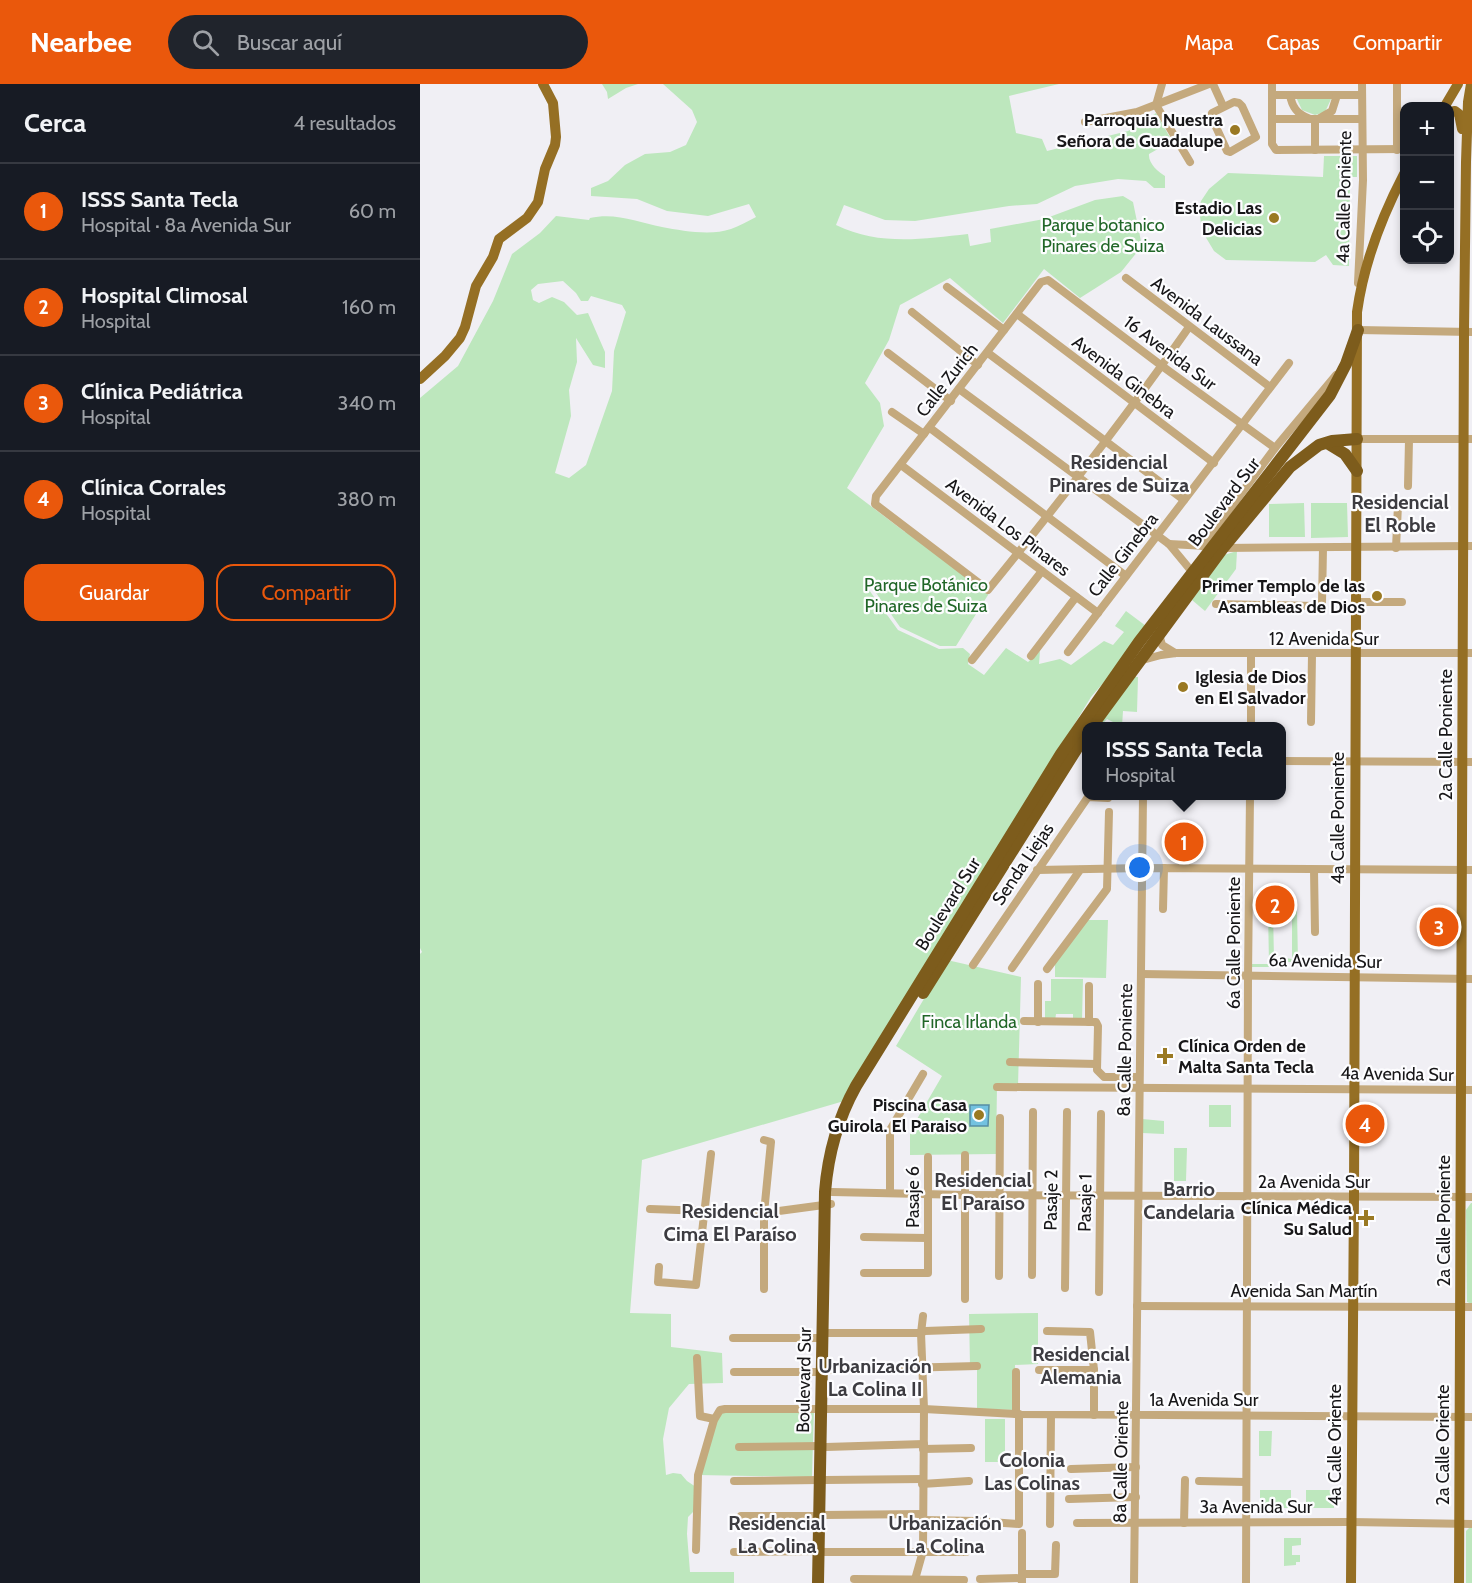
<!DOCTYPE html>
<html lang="es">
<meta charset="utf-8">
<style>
body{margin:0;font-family:Cabin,sans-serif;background:#20242c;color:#f1f3f6}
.controls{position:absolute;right:18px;top:18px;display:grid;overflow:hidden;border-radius:12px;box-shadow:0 3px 9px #0003}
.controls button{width:54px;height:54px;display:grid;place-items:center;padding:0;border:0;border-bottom:2px solid #363941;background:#171b24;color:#f1f3f6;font:30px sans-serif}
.you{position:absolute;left:720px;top:784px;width:21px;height:21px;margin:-15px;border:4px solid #fff;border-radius:50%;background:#1a73e8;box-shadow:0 0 0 9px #1a73e833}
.badge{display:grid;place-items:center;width:39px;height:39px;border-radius:50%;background:#ea580c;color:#fff;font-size:20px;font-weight:700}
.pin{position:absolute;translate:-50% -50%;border:3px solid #fff;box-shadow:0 2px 6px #0006}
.popup{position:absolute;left:662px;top:638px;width:204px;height:78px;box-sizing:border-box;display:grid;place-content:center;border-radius:12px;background:#171b24;filter:drop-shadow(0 2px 4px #0005);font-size:20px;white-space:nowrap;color:#9ea1a6}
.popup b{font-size:22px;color:#f1f3f6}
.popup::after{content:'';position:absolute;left:50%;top:100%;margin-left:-12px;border:12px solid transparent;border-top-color:#171b24}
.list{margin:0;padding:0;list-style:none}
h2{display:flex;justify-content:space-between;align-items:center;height:78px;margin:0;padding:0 24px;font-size:26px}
h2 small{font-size:20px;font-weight:400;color:#9ea1a6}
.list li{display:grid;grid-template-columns:39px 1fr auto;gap:18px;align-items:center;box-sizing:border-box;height:96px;padding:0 24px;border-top:2px solid #363941}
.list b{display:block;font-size:22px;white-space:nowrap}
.list p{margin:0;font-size:20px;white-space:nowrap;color:#9ea1a6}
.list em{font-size:20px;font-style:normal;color:#9ea1a6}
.actions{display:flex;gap:12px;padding:18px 24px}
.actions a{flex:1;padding:14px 0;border:2px solid #ea580c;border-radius:18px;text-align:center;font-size:21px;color:#ea580c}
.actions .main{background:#ea580c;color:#fff}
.icon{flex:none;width:33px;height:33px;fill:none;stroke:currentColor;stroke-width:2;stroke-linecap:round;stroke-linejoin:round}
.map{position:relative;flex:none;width:1052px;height:1499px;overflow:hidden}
header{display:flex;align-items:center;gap:36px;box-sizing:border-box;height:84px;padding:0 30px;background:#ea580c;color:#fff}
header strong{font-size:28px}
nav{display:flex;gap:33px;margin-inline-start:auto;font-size:21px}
.search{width:420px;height:54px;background:#20242c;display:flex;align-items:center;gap:15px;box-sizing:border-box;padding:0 21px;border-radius:33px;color:#9ea1a6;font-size:22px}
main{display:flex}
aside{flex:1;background:#171b24}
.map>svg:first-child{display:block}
.green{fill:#bde7bd;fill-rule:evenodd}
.water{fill:#73c2e0;stroke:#578ea4;stroke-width:1.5}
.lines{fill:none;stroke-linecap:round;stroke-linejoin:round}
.minor{stroke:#c4a97d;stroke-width:8}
.major{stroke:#956f24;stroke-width:10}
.highway{stroke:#7d5c1c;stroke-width:12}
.poi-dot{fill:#9a7923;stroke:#fdfdff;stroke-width:2}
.labels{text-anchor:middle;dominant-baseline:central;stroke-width:4.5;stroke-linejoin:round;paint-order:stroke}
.poi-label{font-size:18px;font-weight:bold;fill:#171618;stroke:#fdfdff;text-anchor:end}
.street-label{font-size:18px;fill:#171618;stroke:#fdfdff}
.park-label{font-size:18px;fill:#206627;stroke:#fdfdff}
.neighbourhood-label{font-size:20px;font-weight:bold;fill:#3d3c41;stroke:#fdfdff}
</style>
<header>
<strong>Nearbee</strong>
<div class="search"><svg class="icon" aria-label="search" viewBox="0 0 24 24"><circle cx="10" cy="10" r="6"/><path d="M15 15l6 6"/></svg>Buscar aquí</div>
<nav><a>Mapa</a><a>Capas</a><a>Compartir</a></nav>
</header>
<main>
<aside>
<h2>Cerca<small>4 resultados</small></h2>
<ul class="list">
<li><span class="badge">1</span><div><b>ISSS Santa Tecla</b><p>Hospital · 8a Avenida Sur</p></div><em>60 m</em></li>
<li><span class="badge">2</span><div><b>Hospital Climosal</b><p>Hospital</p></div><em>160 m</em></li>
<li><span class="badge">3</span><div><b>Clínica Pediátrica</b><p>Hospital</p></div><em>340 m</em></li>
<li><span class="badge">4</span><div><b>Clínica Corrales</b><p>Hospital</p></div><em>380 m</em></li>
</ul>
<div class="actions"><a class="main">Guardar</a><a>Compartir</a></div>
</aside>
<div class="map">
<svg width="1052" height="1499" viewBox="0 0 1052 1499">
<rect width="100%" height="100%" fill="#f0eff4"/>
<g class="green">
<polygon points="182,0 218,0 206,4 188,15 187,8"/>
<path d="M243 0H639L589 12 596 49 622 55 627 67 708 47 736 29 752 57 729 70C728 79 738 88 745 92V104H734L726 97 698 95 655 102 617 120 589 122 495 137 465 136 424 121 416 141C459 162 502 155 548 150L550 162 571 158 570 145 624 135 675 116 703 112 713 118 722 162 701 188 660 214 624 185 583 239 530 194 480 221 469 256 445 299 460 319 464 342 427 404 485 448 487 447 566 504 568 511 536 562H520L480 543 447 496 444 499 478 546 519 565 543 564 550 570 548 580 564 591 586 564 608 578 620 567 619 580 640 575 651 581 684 557 693 561 704 548 695 542 706 527 730 545 671 613 424 1017 222 1076 210 1229 251 1230V1263L302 1269 303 1299 269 1300 249 1324 243 1355 246 1391 253 1389 261 1390 267 1397 276 1403 275 1426 268 1433 267 1450 270 1488H314V1499H0V870L2 868 0 864V314L38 282 73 217 92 170 120 149 136 132 169 136 170 134C195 128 218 138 242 143 263 147 291 152 311 145 319 142 328 137 336 133L329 120 288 132 247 127 217 115 171 112V104L188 97 205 81 225 70 250 68 266 61 277 38 272 26ZM143 197 156 209 161 217H168L171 212 202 221 206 228 194 267 192 307 166 381 149 394 135 389 151 332 149 306 157 278 156 254 173 281 185 284V268L168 229 157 231 144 218 132 213 119 219 113 216 111 206 118 200Z"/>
<polygon points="876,13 912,13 905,28 895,31 882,26"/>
<polygon points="904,72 937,72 937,93 930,93 929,182 913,181 906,171 895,178 806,176 794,167 782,147 779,125 781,117 789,105 808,89 903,93"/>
<polygon points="884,419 885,453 849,453 849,420"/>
<polygon points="891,419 927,419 928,453 891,454"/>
<polygon points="817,467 816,485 785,527 772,516 804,471"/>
<polygon points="712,593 718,593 717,628 703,627 702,642 691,642 693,638 687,635 682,640 679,638"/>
<polygon points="848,827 853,827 854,875 859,875 859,873 872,875 872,827 877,827 878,878 851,878 851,883 830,883 830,880 849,880"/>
<polygon points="664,836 688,836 686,894 635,893 635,878"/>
<polygon points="527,876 601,893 598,1002 577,1002 576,1070 490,1071 490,1047 522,992 476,962"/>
<polygon points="631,895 663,895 662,937 653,937 653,930 636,930 635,937 625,936 625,917 631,917"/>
<rect x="789" y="1021" width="22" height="22"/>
<polygon points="722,1035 744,1037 744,1050 722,1049"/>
<polygon points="754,1064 767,1064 766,1097 754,1097"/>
<polygon points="1051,1119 1052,1119 1052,1220 1047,1218 1046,1126"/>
<polygon points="618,1229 618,1280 595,1281 597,1326 557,1325 557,1283 550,1282 549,1230"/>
<polygon points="394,1324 392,1393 278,1391 296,1331 307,1325"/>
<rect x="565" y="1335" width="20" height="43"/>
<polygon points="839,1347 852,1347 851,1372 839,1372"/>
<rect x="840" y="1406" width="31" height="18"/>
<rect x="886" y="1406" width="28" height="18"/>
<polygon points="1050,1443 1052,1443 1052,1499 1046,1499 1046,1447"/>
<polygon points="864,1454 881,1454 881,1461 872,1462 872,1471 880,1471 880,1478 876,1478 876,1481 864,1482"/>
</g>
<polygon class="water" points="550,1021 569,1021 568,1042 550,1042"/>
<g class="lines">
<g class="minor">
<polyline points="742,0 736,21 770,78"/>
<polyline points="793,0 803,22"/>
<polyline points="852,0 852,60 856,66 984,65"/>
<polyline points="977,0 977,66"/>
<polyline points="852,11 942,11"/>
<path d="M870 11C872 23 877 30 888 34"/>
<polygon points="814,18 819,19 822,22 836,53 810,68 807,67 791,32 792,29"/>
<polyline points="900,34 912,27 917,11"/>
<polyline points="852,35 942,35"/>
<polyline points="665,38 717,28 789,0"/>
<polyline points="895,66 895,35"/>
<polyline points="706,194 850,303"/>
<polyline points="938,199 943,96 942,0"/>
<polyline points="527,203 584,246"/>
<polyline points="492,228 558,281"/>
<polyline points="597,230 794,379"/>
<path d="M769 243C706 333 638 420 568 506L455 420 456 412 621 198 628 196 742 282 855 364"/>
<polyline points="938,246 1052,248"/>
<polyline points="468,269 531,317"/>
<polyline points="568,269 764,416"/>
<polyline points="539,305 749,460 773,489"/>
<polyline points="472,328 504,350"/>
<polyline points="510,344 706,492"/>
<polyline points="937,355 1052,355"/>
<polyline points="481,381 678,529"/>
<polyline points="988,402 989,356"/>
<polyline points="749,460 787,462"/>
<polyline points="782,462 855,364 916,291"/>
<polyline points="803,464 1052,462"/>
<polyline points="976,464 978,421"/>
<polyline points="936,518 982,518"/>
<polyline points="796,520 895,522 902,519 903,464"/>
<polyline points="739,550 742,561 755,569"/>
<polyline points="648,568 869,279"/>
<polyline points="611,572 656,513"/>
<polyline points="552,576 622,487"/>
<polyline points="719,577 741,571 756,569 1052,569"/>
<polyline points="891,638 892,570"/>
<polyline points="831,642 831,570"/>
<polyline points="861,677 1052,678"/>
<polyline points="617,786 722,784 1052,786"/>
<polyline points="894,786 895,848"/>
<polyline points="743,825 744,784"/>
<polyline points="553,881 668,713 688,714"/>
<polyline points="592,884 660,786"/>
<polyline points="627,885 687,805 689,728"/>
<polyline points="721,890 1052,895"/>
<polyline points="604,937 676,938 678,942 677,986 684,993 719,993"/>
<polyline points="618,938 618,900"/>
<polyline points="669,938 669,902"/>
<polyline points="590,978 677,980"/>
<polyline points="577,1003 1052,1006"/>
<polyline points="344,1056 351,1058 344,1129 344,1205"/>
<polyline points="412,1108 546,1111 1052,1113"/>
<polyline points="470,1109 470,1046 503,990"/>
<polyline points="230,1125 344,1129 411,1120"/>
<polyline points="444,1153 507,1154"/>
<polyline points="239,1183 238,1198 276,1201 291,1070"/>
<polyline points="444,1189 508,1189 508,1073"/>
<polyline points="612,1191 613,1028"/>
<polyline points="579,1192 580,1034"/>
<polyline points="645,1204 647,1028"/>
<polyline points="679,1208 681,1030"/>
<polyline points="545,1215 545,1071"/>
<polyline points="717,1222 1052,1223"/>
<polyline points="627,1247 670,1248 674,1286 674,1331"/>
<polyline points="408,1249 501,1249 505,1247 561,1245"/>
<polyline points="313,1254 403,1254"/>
<polyline points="277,1274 280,1332 294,1335"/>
<polyline points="407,1286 557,1282"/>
<polyline points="619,1286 674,1286"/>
<polyline points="314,1288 402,1288"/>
<polyline points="596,1288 596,1330"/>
<polyline points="319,1363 400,1362"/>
<polyline points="406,1363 504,1360"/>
<polyline points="503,1365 551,1364"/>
<polyline points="651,1385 716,1383"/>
<polyline points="405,1396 503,1395"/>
<polyline points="314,1397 399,1396"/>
<polyline points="779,1397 826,1398"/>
<polyline points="502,1400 549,1397"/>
<polyline points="649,1415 716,1413"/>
<polyline points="404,1431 503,1430"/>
<polyline points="321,1432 398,1432"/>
<polyline points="503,1436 556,1437 599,1440 599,1330"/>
<polyline points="657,1439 931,1438 1052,1440"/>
<polyline points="764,1439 765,1396"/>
<polyline points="630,1440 631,1331"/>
<polyline points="276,1466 278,1391 294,1336 300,1326 305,1325 504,1325 596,1330 1052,1333"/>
<polyline points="314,1468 397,1467"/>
<polyline points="403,1468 546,1468"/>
<polyline points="602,1490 635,1490 636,1461"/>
<polyline points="434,1495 544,1496"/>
<polyline points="560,1495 602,1494"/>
<polyline points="494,1499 503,1467 504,1325 501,1249 503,1232"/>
<polyline points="602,1499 602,1449"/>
<polyline points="714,1499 723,712"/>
<polyline points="826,1499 828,892 830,712"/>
</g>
<g class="major">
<polyline points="1025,22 1038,0"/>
<polyline points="1030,28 1035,27 1039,30 1042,45"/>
<polyline points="0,295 25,272 40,254 45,243 56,202 73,173 79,155 107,134 118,118 125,85 135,61 136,53 133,19 123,0"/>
<path d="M931 1499 934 1113 937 228C944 178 961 134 984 90"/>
<polyline points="1039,1499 1044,248 1046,78 1048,18 1051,0"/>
</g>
<g class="highway">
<polyline points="907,359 925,370 937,387"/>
<polyline points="672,642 803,464 870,383 899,361 912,357 937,355"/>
<polyline points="503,909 666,650"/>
<path d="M398 1499 405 1108C408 1070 417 1036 436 1002L641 670 682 611 719 558 910 311 926 280 938 246"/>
</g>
</g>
<g class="poi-dot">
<circle cx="815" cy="46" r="6"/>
<circle cx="854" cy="134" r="6"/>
<circle cx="957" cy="512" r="6"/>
<circle cx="763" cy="603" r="6"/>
<path d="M742 963h6v6h6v6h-6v6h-6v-6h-6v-6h6z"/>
<circle cx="559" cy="1031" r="6"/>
<path d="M943 1125h6v6h6v6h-6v6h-6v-6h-6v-6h6z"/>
</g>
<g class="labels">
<g class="poi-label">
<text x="803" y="36">Parroquia Nuestra<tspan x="803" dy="21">Señora de Guadalupe</tspan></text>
<text x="842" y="124">Estadio Las<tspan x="842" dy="21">Delicias</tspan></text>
<text x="945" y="502">Primer Templo de las<tspan x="945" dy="21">Asambleas de Dios</tspan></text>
<text x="775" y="593" text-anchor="start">Iglesia de Dios<tspan x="775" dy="21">en El Salvador</tspan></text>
<text x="758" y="962" text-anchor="start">Clínica Orden de<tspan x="758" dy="21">Malta Santa Tecla</tspan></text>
<text x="547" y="1021">Piscina Casa<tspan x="547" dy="21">Guirola. El Paraiso</tspan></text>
<text x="932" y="1124">Clínica Médica<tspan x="932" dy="21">Su Salud</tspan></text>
</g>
<g class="street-label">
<text transform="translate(924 113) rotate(-89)">4a Calle Poniente</text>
<text transform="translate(787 237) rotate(37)">Avenida Laussana</text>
<text transform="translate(750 269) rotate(37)">16 Avenida Sur</text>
<text transform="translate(704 293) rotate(37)">Avenida Ginebra</text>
<text transform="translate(527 296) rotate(-52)">Calle Zurich</text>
<text transform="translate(804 418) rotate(-53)">Boulevard Sur</text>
<text transform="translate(588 443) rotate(37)">Avenida Los Pinares</text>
<text transform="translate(703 471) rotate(-52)">Calle Ginebra</text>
<text x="904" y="555">12 Avenida Sur</text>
<text transform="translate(1026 651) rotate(-90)">2a Calle Poniente</text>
<text transform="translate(918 734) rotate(-90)">4a Calle Poniente</text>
<text transform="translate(603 780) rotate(-56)">Senda Liejas</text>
<text transform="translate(528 820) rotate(-58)">Boulevard Sur</text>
<text transform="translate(814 859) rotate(-90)">6a Calle Poniente</text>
<text transform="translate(905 877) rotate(1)">6a Avenida Sur</text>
<text transform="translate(705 966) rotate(-89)">8a Calle Poniente</text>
<text transform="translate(977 990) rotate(1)">4a Avenida Sur</text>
<text x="894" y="1098">2a Avenida Sur</text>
<text transform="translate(493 1113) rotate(-90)">Pasaje 6</text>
<text transform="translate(631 1116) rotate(-89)">Pasaje 2</text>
<text transform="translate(665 1119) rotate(-89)">Pasaje 1</text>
<text transform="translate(1024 1137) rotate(-90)">2a Calle Poniente</text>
<text x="884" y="1207">Avenida San Martín</text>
<text transform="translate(384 1296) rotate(-89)">Boulevard Sur</text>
<text x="784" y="1316">1a Avenida Sur</text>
<text transform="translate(915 1361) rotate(-90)">4a Calle Oriente</text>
<text transform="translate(1023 1361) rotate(-90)">2a Calle Oriente</text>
<text transform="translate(701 1378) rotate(-89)">8a Calle Oriente</text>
<text x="836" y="1423">3a Avenida Sur</text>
</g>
<g class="park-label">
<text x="683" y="141">Parque botanico<tspan x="683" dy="21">Pinares de Suiza</tspan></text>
<text x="506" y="501">Parque Botánico<tspan x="506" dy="21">Pinares de Suiza</tspan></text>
<text x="549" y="938">Finca Irlanda</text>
</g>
<g class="neighbourhood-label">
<text x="699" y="378">Residencial<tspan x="699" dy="23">Pinares de Suiza</tspan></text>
<text x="980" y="418">Residencial<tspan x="980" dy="23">El Roble</tspan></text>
<text x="563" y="1096">Residencial<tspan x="563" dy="23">El Paraíso</tspan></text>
<text x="769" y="1105">Barrio<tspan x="769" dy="23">Candelaria</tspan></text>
<text x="310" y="1127">Residencial<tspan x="310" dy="23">Cima El Paraíso</tspan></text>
<text x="661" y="1270">Residencial<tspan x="661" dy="23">Alemania</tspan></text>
<text x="455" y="1282">Urbanización<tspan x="455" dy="23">La Colina II</tspan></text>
<text x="612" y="1376">Colonia<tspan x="612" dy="23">Las Colinas</tspan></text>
<text x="357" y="1439">Residencial<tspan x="357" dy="23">La Colina</tspan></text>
<text x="525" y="1439">Urbanización<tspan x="525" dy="23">La Colina</tspan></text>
</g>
</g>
</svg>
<div class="controls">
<button>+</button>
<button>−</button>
<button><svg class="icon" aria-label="locate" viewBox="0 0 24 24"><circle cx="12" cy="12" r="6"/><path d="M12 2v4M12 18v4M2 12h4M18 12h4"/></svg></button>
</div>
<div class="you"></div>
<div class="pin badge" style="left:764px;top:758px">1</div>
<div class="popup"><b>ISSS Santa Tecla</b>Hospital</div>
<div class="pin badge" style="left:855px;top:821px">2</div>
<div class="pin badge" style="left:1019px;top:843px">3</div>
<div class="pin badge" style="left:945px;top:1040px">4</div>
</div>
</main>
